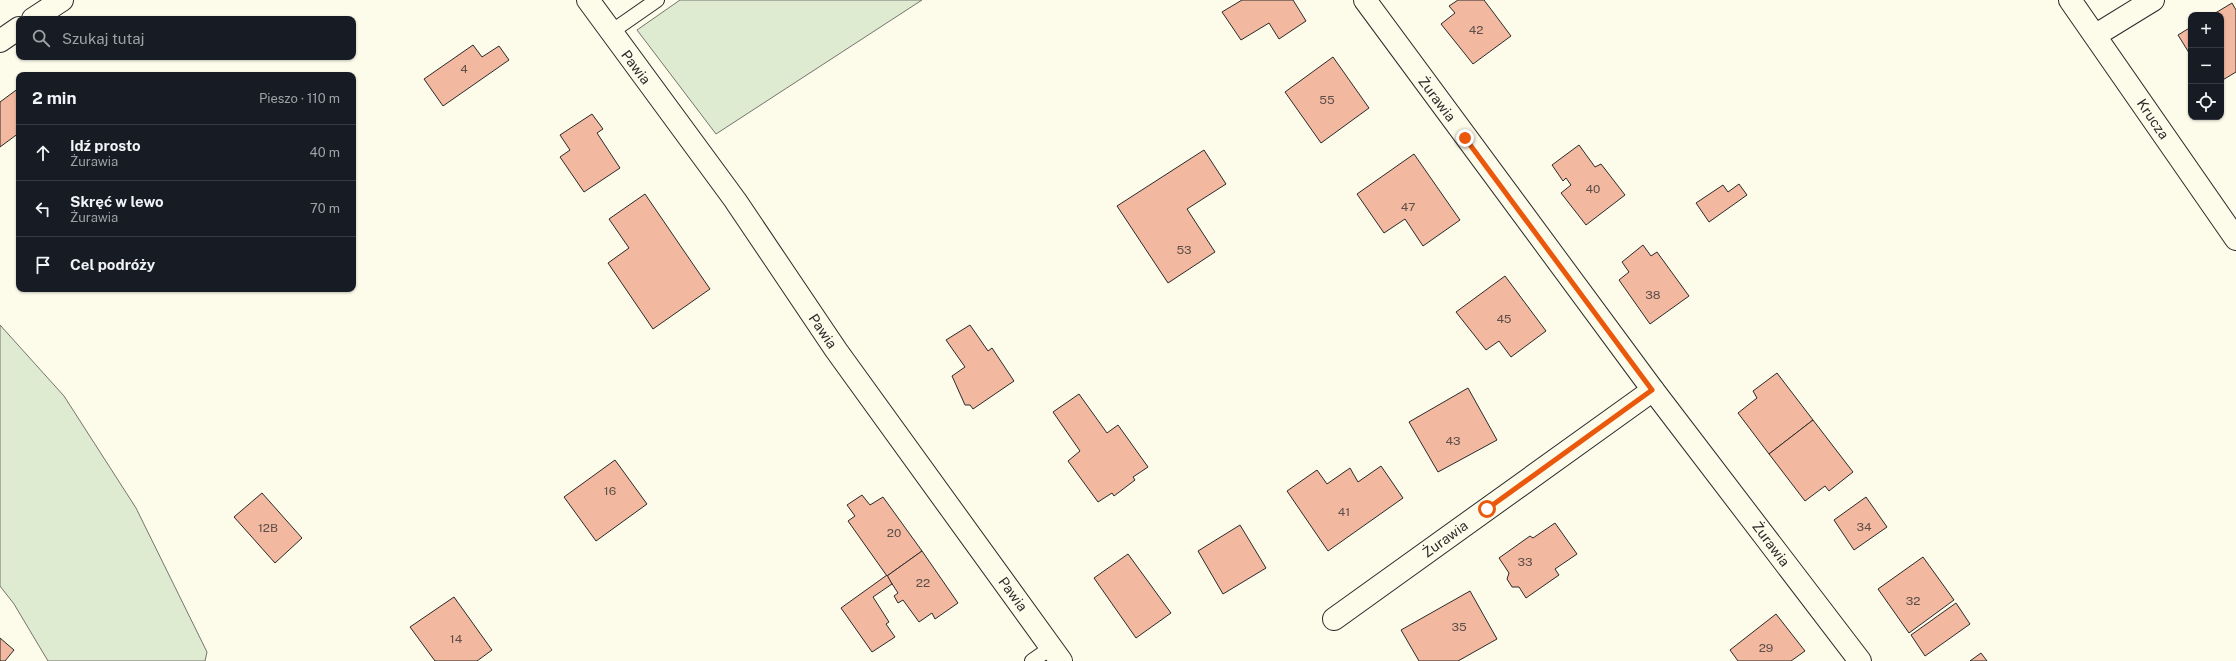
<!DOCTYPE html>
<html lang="pl">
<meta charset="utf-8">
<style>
body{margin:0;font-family:"Public Sans",sans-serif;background:#20242c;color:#f1f3f6}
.controls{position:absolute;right:12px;top:12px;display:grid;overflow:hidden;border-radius:8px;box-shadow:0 1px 3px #0004}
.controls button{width:36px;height:36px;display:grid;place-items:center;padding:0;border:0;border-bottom:1px solid #363941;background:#171b24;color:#f1f3f6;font:20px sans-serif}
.stop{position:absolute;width:12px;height:12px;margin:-9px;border:3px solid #ea580c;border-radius:50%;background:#fff}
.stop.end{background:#ea580c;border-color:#fff;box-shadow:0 1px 4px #0008}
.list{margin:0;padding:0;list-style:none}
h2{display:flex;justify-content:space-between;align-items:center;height:52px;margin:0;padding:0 16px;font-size:17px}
h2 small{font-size:13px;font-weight:400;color:#9ea1a6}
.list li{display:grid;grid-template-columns:26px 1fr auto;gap:12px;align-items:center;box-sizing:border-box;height:56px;padding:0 16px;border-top:1px solid #363941}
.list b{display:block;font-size:15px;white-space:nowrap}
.list p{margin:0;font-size:13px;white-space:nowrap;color:#9ea1a6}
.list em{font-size:13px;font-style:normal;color:#9ea1a6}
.icon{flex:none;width:22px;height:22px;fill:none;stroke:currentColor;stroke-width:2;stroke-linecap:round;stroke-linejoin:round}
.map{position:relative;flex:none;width:2236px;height:661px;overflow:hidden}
.search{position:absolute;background:#171b24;box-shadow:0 1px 3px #0004;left:16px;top:16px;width:340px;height:44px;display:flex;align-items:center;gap:10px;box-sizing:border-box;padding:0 14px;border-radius:8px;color:#9ea1a6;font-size:15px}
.panel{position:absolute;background:#171b24;box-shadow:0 1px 3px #0004;left:16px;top:72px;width:340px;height:220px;border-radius:8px}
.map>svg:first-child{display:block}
.green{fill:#deebd1;stroke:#74746e}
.building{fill:#f2b8a0;stroke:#2b2b2b}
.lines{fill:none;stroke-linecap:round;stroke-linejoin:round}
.service-casing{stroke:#2b2b2b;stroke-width:16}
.minor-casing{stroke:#2b2b2b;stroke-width:24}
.service{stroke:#fdfbea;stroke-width:14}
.minor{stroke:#fdfbea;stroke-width:22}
.route{stroke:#ea580c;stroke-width:5}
.labels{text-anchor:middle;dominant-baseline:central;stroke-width:3;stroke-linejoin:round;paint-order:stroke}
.number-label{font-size:12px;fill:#5d4e48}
.street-label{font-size:14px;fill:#2b2b2b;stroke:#fdfbea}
</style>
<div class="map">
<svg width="2236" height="661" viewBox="0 0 2236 661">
<rect width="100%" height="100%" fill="#fdfbea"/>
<g class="green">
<polygon points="680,0 922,0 716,134 637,30"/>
<polygon points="0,325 64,396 136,508 207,652 205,661 48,661 14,604 0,586"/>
</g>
<g class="building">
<polygon points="1242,0 1293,0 1306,21 1279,39 1269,23 1241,40 1222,12"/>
<polygon points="1458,0 1484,0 1511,36 1473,64 1441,24 1455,13 1449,6"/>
<polygon points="2232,3 2236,10 2236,72 2221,81 2221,15 2212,15"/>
<polygon points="2191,27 2191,56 2178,35"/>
<polygon points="473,45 482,57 499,46 509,60 443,106 424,79"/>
<polygon points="1333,57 1369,108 1321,143 1285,92"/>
<polygon points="19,88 19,133 0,147 0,102"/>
<polygon points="592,114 603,129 597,133 620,168 584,192 560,157 570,150 560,135"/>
<polygon points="1579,145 1595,167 1601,164 1625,195 1586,225 1561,193 1571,185 1566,178 1563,181 1552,165"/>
<polygon points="1204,150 1226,184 1187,209 1215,252 1168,283 1117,206"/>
<polygon points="1414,154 1460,220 1423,246 1405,219 1384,233 1357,194"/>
<polygon points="1739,184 1747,195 1709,222 1696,203 1723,185 1728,192"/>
<polygon points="645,194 710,289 653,329 608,263 629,248 609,219"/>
<polygon points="1643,245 1651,256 1657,252 1689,296 1650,324 1619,280 1629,272 1622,262"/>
<polygon points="1505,276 1546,331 1511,357 1499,341 1486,350 1456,312"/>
<polygon points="970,325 988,351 992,348 1014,381 973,409 970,405 965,405 952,376 965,367 946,340"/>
<polygon points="1777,373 1813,420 1769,454 1738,413 1757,398 1753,391"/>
<polygon points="1468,388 1497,440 1438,472 1409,422"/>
<polygon points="1079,394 1107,433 1118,425 1148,467 1133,477 1135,480 1114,496 1112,493 1098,502 1068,461 1080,451 1053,412"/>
<polygon points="1813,420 1853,472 1829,491 1825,486 1805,501 1769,454"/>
<polygon points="615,460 647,504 596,541 564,497"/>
<polygon points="1381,466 1403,498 1328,551 1287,491 1317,470 1327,484 1350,468 1358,482"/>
<polygon points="262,493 302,538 275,563 234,517"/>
<polygon points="862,495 870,505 883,497 922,551 887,576 848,521 855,516 847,505"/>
<polygon points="1866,497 1887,527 1854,550 1834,520"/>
<polygon points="1555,523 1577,554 1555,569 1559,575 1526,598 1519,587 1512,587 1507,579 1509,573 1499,558 1530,536 1533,538"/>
<polygon points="1240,525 1266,568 1223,594 1198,551"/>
<polygon points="922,551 958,603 935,619 932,613 919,622 903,600 898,603 894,596 898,593 887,576"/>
<polygon points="1128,554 1171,613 1136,638 1094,578"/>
<polygon points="1923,557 1954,600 1909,633 1878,589"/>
<polygon points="887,575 892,584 873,597 889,622 886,624 895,637 872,652 841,608"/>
<polygon points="1470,591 1497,639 1458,661 1419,661 1401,630"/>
<polygon points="454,597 492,650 477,661 435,661 410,627"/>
<polygon points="1956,603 1970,624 1925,656 1911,635"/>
<polygon points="1776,614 1805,651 1791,661 1738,661 1730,650"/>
<polygon points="0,638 14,650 5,661 0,661"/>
<polygon points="1981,653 1987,661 1970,661"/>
</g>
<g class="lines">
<defs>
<g id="service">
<polyline points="611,32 657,0"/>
<polyline points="1032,661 1052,647"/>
</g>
<g id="minor">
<polyline points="588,0 735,200 836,350 1061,661"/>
<polyline points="1365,0 1653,390 1860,661"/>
<polyline points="2070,0 2236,239"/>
<polyline points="33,19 62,0"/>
<polyline points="2096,35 2153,0"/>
<polyline points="0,41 19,28"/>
<polyline points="1334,619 1653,390"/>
</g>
</defs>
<use href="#service" class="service-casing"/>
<use href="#minor" class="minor-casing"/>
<use href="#service" class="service"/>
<use href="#minor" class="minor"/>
</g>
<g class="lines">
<polyline class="route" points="1465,138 1652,390 1487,509"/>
</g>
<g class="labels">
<g class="number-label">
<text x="1476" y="30">42</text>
<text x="464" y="69">4</text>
<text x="1327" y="100">55</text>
<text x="1593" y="189">40</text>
<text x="1408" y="207">47</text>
<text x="1184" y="250">53</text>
<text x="1653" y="295">38</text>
<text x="1504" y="319">45</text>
<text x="1453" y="441">43</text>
<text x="610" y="491">16</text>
<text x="1344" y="512">41</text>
<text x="1864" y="527">34</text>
<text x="268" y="528">12B</text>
<text x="894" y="533">20</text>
<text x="1525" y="562">33</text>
<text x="923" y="583">22</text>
<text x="1913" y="601">32</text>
<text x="1459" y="627">35</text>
<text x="456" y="639">14</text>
<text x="1766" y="648">29</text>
</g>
<g class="street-label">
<text transform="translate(636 67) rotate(53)">Pawia</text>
<text transform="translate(1437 99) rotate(53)">Żurawia</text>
<text transform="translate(2153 119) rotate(56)">Krucza</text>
<text transform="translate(823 331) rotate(56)">Pawia</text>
<text transform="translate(1445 539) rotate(-36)">Żurawia</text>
<text transform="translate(1771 544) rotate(53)">Żurawia</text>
<text transform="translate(1013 594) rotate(54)">Pawia</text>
</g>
</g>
</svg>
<div class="controls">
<button>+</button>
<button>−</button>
<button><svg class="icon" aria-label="locate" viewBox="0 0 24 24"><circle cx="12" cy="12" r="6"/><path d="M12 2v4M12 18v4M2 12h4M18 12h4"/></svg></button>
</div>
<div class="stop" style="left:1487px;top:509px"></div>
<div class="stop end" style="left:1465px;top:138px"></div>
<div class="search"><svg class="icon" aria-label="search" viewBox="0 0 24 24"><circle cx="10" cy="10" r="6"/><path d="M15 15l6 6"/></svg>Szukaj tutaj</div>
<section class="panel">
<h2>2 min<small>Pieszo · 110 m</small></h2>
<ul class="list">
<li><svg class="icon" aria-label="ahead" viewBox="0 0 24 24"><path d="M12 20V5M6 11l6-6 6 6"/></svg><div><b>Idź prosto</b><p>Żurawia</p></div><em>40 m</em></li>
<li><svg class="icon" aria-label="left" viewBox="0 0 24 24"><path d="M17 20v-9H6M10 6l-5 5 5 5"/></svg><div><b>Skręć w lewo</b><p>Żurawia</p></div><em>70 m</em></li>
<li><svg class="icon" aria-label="arrive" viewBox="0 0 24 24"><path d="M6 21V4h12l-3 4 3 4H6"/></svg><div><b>Cel podróży</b></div></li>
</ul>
</section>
</div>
